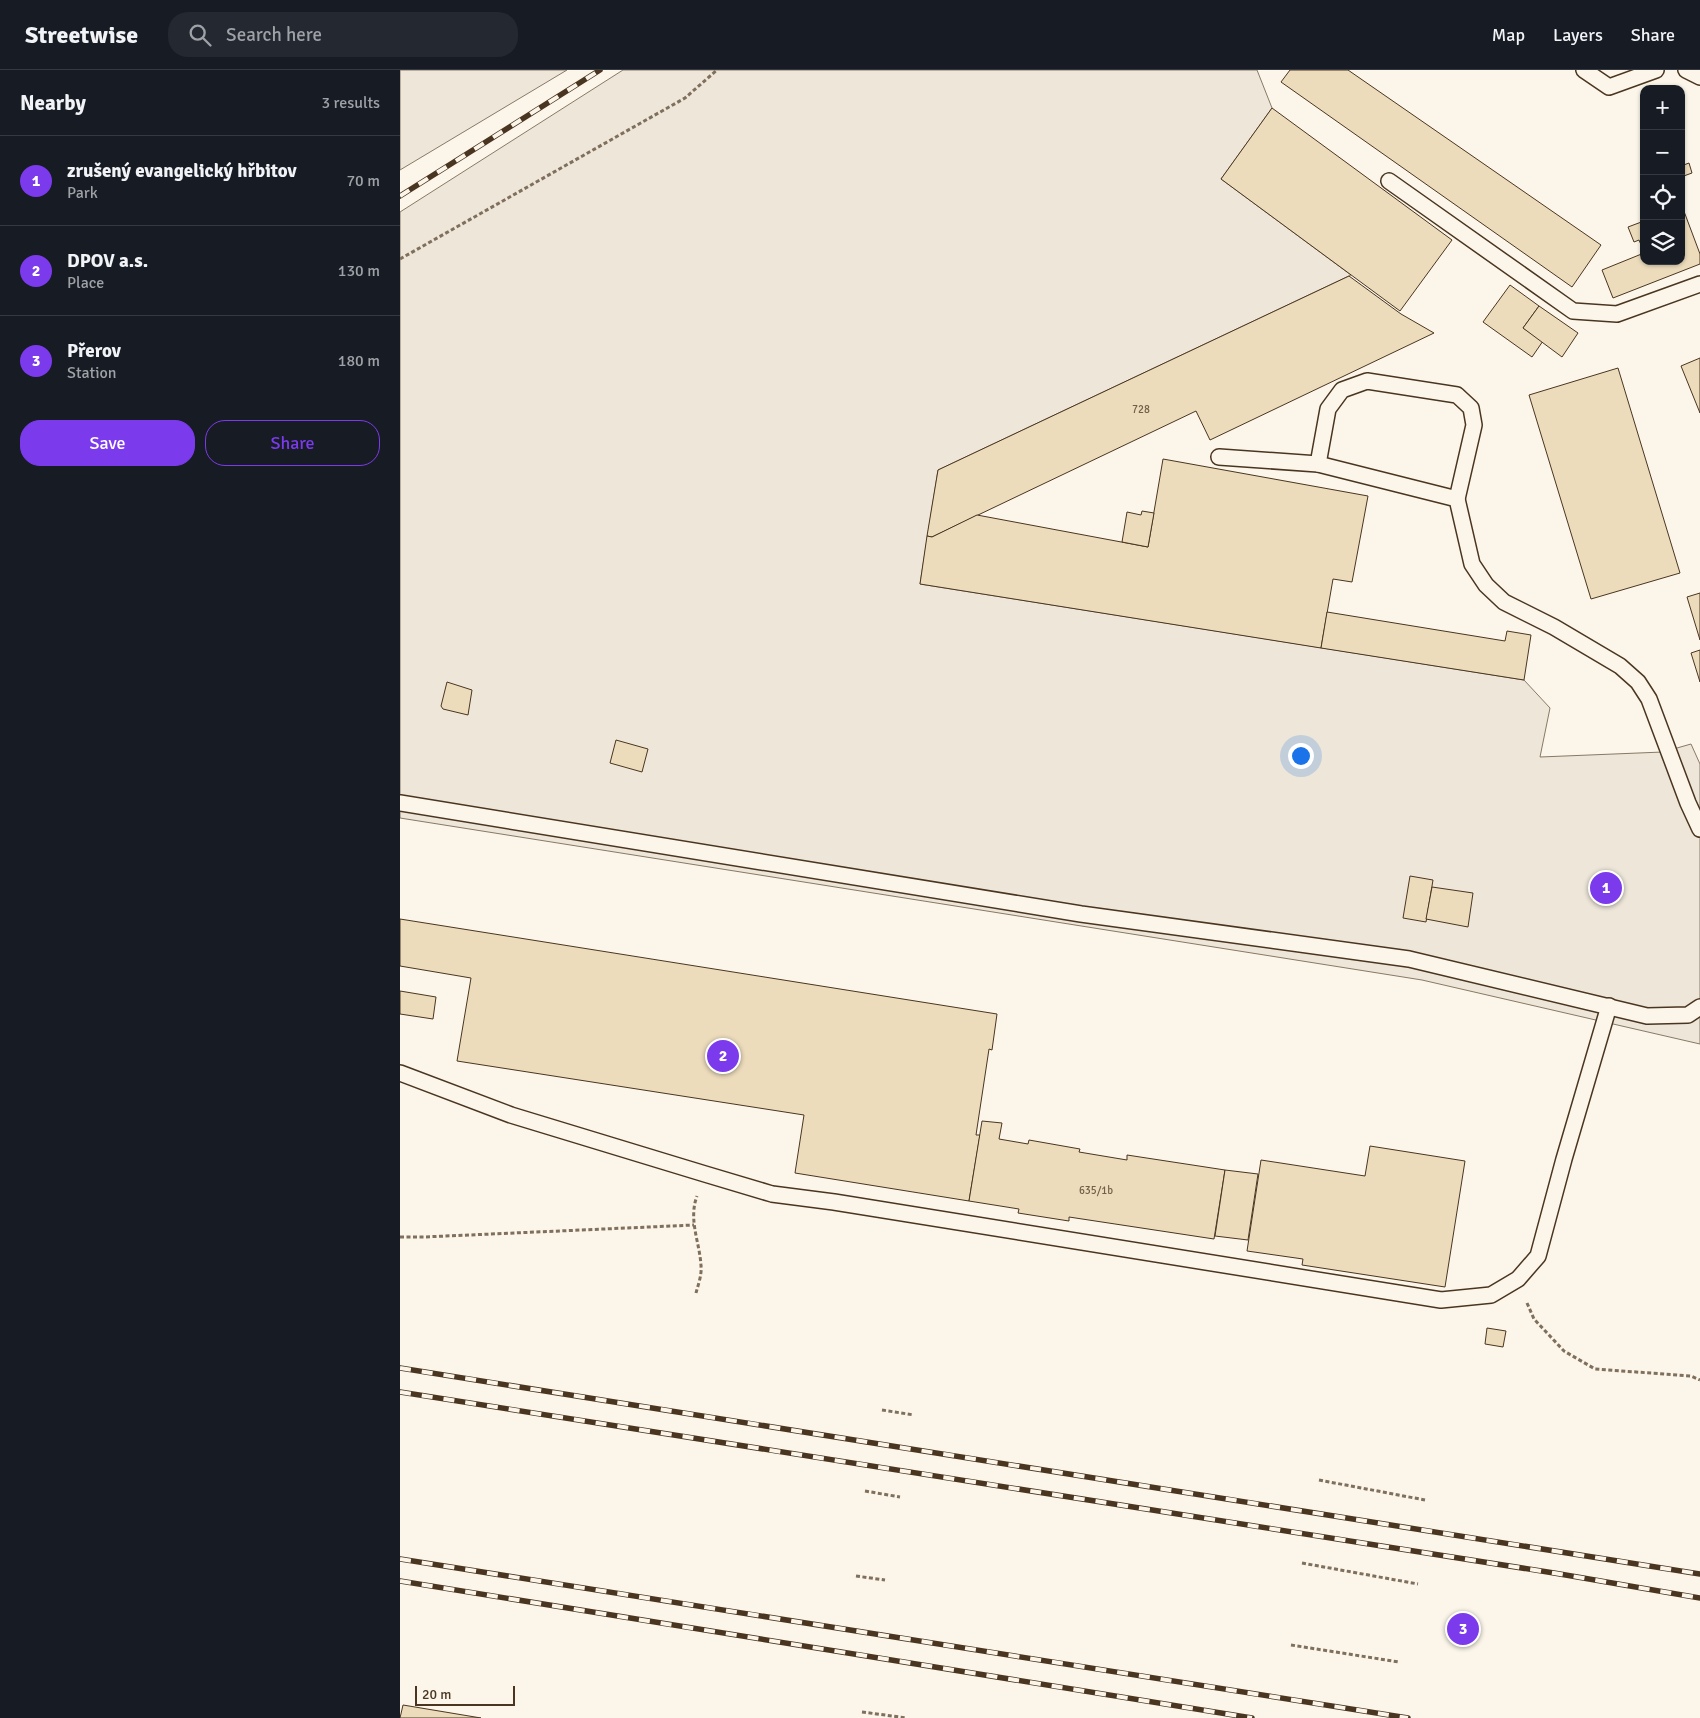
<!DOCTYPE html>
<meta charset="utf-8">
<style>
body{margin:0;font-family:Signika,sans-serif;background:#242831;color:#f1f3f6}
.controls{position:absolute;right:15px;top:15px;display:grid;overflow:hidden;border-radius:10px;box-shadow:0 1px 4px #0004}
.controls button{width:45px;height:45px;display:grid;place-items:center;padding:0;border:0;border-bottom:1px solid #363941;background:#171b24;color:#f1f3f6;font:25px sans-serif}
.scale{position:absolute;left:15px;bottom:12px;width:100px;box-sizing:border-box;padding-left:5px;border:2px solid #4a3520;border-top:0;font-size:14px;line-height:18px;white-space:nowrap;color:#4a3520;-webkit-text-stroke:4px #fbf6e9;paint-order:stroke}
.you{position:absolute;left:900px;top:685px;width:18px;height:18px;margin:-12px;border:4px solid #fff;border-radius:50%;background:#1a73e8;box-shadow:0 0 0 8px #1a73e833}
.badge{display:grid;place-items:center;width:32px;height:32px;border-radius:50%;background:#7c3aed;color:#fff;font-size:16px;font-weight:700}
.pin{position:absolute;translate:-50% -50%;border:2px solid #fff;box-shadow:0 1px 5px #0006}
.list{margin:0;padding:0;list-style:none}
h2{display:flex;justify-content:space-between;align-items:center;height:65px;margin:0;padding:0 20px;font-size:21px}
h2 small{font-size:16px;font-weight:400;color:#9ea1a6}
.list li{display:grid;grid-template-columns:32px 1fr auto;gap:15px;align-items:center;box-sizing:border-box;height:90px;padding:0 20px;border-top:1px solid #363941}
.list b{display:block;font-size:19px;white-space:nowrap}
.list p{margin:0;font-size:16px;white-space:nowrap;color:#9ea1a6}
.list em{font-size:16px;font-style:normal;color:#9ea1a6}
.actions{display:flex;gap:10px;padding:15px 20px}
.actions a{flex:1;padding:11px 0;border:1px solid #7c3aed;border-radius:20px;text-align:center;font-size:18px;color:#7c3aed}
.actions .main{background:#7c3aed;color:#fff}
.icon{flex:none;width:28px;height:28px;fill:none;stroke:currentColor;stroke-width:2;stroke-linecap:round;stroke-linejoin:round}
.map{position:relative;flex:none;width:1300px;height:1648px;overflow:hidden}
header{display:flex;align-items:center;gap:30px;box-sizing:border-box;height:70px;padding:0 25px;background:#171b24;border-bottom:1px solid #363941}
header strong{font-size:24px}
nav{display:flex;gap:28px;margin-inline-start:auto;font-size:18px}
.search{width:350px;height:45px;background:#242831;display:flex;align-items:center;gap:12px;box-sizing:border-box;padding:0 18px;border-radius:20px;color:#9ea1a6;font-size:19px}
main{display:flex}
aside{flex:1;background:#171b24}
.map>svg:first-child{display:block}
.green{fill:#ede6d9;stroke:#887966}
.building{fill:#ecdcbc;stroke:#4a3520}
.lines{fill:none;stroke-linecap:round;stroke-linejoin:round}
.service-casing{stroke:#4a3520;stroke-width:18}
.path{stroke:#7f6f5c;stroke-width:3;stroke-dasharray:4 2.5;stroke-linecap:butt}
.service{stroke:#fbf6e9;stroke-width:15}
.rail-casing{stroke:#4a3520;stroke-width:5.5}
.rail{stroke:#fbf6e9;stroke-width:4;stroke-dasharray:11;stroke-linecap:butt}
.labels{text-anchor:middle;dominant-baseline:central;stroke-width:4;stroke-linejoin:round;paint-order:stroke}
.number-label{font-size:11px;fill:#725f47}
</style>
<header>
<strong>Streetwise</strong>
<div class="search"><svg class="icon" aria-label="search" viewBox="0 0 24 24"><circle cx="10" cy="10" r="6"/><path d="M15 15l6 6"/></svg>Search here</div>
<nav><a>Map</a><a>Layers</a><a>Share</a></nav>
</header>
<main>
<aside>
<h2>Nearby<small>3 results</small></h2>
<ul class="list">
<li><span class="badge">1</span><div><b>zrušený evangelický hřbitov</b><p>Park</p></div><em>70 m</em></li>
<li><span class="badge">2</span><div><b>DPOV a.s.</b><p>Place</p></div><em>130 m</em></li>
<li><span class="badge">3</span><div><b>Přerov</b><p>Station</p></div><em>180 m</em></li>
</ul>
<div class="actions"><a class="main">Save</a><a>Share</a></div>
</aside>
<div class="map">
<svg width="1300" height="1648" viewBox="0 0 1300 1648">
<rect width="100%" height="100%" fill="#fbf6e9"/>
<g class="green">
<polygon points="0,0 167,0 0,100"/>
<polygon points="223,0 857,0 872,38 821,109 951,205 538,400 520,514 1124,610 1150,638 1140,687 1263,682 1291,674 1300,694 1300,974 1022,910 0,748 0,142"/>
</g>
<g class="building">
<polygon points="890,0 948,0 1201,175 1172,217 881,12"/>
<polygon points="872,38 1052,170 1000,241 821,109"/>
<polygon points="1289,93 1292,103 1281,107 1281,96"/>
<polygon points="1282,136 1300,184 1300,194 1213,228 1202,200 1244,183 1244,191 1281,191"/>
<polygon points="1244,151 1244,182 1239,170 1234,172 1228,157"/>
<polygon points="949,206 1001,244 1034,263 810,370 796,341 532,467 527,466 538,400"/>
<polygon points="1110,215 1139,236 1123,258 1143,271 1132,287 1083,252"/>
<polygon points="1139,236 1178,263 1162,287 1123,258"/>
<polygon points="1300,288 1300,343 1281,296"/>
<polygon points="1218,298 1280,503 1191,529 1129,325"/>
<polygon points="763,389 968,426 952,512 933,509 921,578 520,514 527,466 532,467 577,445 748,477"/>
<polygon points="742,441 754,443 748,477 722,472 727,442 741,445"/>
<polygon points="1300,523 1300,570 1287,527"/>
<polygon points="927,542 1105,571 1107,561 1131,565 1124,610 921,578"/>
<polygon points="1300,580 1300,612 1291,583"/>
<polygon points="47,612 72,620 68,645 43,639 41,636"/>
<polygon points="216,670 248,679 242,702 210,693"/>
<polygon points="1010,806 1033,810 1026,852 1003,848"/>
<polygon points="1032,817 1073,823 1068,857 1026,849"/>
<polygon points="0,849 597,944 592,980 589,979 576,1065 580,1065 569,1131 395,1103 404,1045 57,991 71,908 0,896"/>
<polygon points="0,921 36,927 33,949 0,944"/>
<polygon points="582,1051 602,1053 599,1069 628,1074 629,1070 680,1079 679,1082 727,1090 727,1085 825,1100 814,1169 669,1147 669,1151 618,1143 619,1139 569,1131"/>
<polygon points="970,1076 1065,1091 1045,1217 902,1195 903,1189 847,1181 861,1090 965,1106"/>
<polygon points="825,1100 858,1104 848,1170 815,1166"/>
<polygon points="1087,1258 1106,1261 1103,1277 1085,1274"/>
<polygon points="3,1635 81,1648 0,1648"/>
</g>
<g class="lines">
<defs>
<g id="service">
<polyline points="1184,0 1209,17 1256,0"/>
<polyline points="1286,0 1300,7"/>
<polyline points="989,111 1173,241 1217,244 1300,214"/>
<polyline points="819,387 918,394 1057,429 1072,494 1086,515 1104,532 1154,557 1220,596 1238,612 1249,629 1288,733 1300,759"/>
<polyline points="918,394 928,339 942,320 967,311 1057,325 1071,338 1074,355 1057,429"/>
<polyline points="0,733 681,844 1009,889 1247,946 1288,945 1300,937"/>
<polyline points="0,1003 111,1045 305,1104 372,1124 434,1132 1041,1230 1091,1225 1118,1209 1138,1186 1164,1089 1209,936"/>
</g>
</defs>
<use href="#service" class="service-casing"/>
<g class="path">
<polyline points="0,189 285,28 317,0"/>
<polyline points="0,1167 24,1167 294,1155"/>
<path d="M296 1223C298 1215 302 1205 301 1196 300 1173 288 1150 297 1126"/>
<polyline points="1127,1233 1134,1249 1164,1281 1195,1299 1291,1306 1300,1310"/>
<polyline points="482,1340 514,1345"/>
<polyline points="919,1410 1025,1430"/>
<polyline points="465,1421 500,1427"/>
<polyline points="902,1493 1018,1514"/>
<polyline points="456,1506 485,1510"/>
<polyline points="891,1575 999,1592"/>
<polyline points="462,1642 507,1648"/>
</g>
<use href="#service" class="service"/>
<defs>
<g id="rail">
<polyline points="0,126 200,0"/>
<polyline points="0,1298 1300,1504"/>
<polyline points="0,1322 1154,1503 1300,1528"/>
<polyline points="0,1489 1008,1648"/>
<polyline points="0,1511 852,1648"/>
</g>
</defs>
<use href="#rail" class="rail-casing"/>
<use href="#rail" class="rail"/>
</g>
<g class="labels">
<g class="number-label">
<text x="741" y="339">728</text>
<text x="696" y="1120">635/1b</text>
</g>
</g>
</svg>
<div class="controls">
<button>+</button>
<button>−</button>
<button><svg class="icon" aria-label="locate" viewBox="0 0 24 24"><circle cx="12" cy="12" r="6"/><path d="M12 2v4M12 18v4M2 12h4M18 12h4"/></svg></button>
<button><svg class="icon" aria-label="layers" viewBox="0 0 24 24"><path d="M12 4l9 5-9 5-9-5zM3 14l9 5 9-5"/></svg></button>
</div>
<div class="scale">20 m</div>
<div class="you"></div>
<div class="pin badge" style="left:1206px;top:818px">1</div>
<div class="pin badge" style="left:323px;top:986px">2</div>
<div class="pin badge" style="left:1063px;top:1559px">3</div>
</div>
</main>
